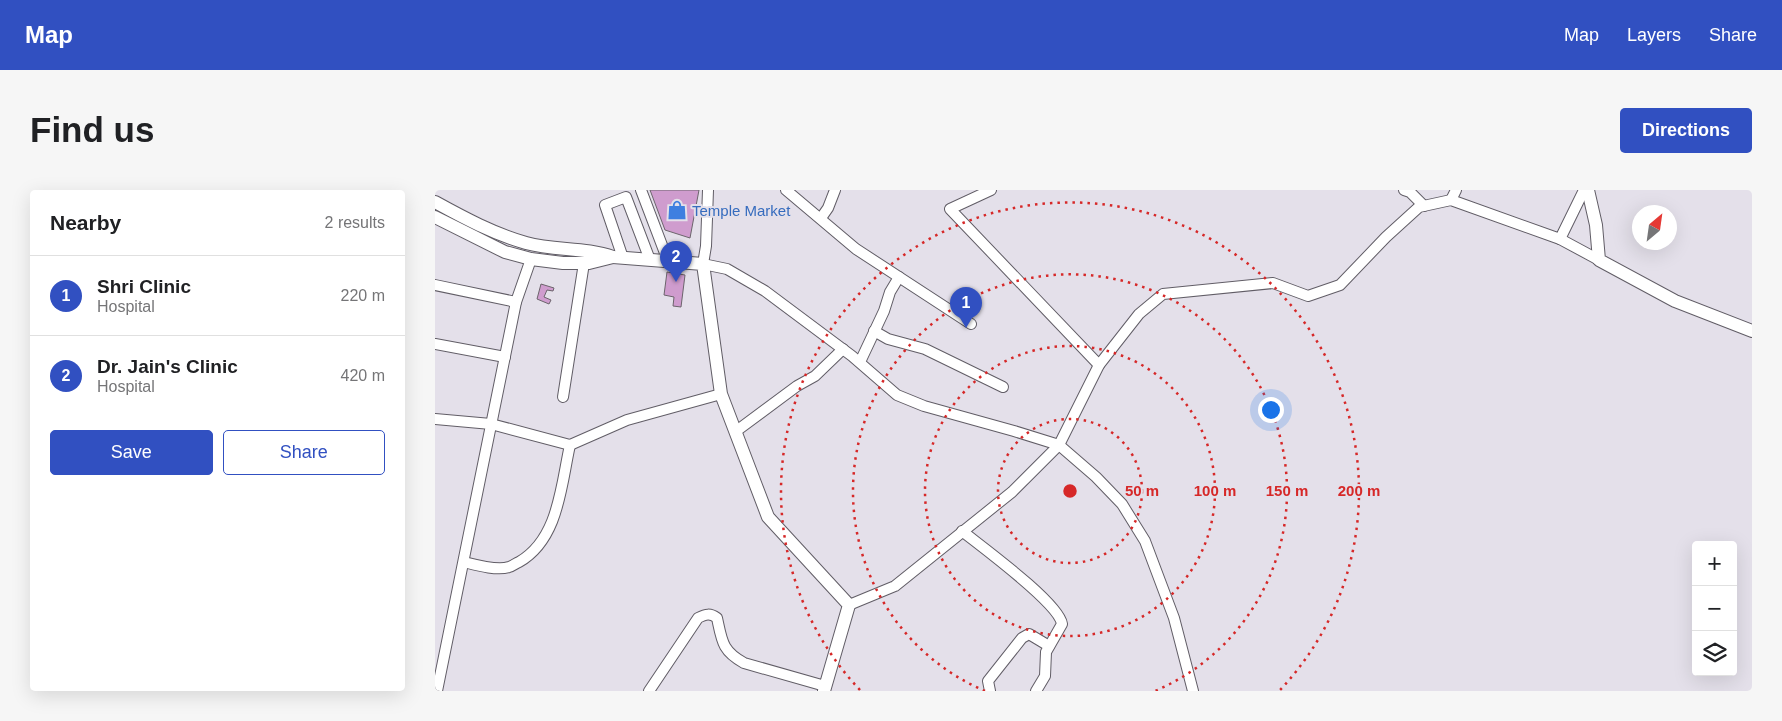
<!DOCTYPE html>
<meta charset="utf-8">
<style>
body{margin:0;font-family:Arial,sans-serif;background:#f6f6f6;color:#202124}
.controls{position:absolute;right:15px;bottom:15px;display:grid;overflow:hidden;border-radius:5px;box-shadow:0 5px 20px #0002}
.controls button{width:45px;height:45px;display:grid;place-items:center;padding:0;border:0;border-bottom:1px solid #e0e0e0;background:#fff;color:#202124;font:25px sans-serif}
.compass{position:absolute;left:1197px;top:15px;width:45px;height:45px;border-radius:50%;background:#fff;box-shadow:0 5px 20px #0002;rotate:29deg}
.you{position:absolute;left:835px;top:219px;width:18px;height:18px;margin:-12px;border:4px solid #fff;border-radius:50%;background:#1a73e8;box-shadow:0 0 0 8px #1a73e833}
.badge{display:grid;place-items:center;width:32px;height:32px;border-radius:50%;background:#3150c1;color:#fff;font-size:16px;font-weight:700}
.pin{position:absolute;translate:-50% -41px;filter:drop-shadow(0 1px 2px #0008)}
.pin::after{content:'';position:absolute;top:26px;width:18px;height:15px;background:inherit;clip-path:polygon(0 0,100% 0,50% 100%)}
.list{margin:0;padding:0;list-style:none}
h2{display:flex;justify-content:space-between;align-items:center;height:65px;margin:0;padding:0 20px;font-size:21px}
h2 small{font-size:16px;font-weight:400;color:#757577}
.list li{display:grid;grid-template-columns:32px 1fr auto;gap:15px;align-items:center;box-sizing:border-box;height:80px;padding:0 20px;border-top:1px solid #e0e0e0}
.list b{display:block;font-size:19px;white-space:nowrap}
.list p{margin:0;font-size:16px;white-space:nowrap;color:#757577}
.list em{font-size:16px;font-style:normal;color:#757577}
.actions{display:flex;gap:10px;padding:15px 20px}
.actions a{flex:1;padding:11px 0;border:1px solid #3150c1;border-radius:5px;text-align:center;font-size:18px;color:#3150c1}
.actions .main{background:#3150c1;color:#fff}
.icon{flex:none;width:28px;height:28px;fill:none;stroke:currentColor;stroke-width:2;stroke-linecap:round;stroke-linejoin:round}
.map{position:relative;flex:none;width:1317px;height:501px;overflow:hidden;border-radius:5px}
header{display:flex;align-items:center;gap:30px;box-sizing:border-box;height:70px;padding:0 25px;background:#3150c1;color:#fff}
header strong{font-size:24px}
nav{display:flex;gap:28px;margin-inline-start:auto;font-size:18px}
.intro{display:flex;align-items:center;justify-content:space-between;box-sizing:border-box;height:120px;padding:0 30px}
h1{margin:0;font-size:35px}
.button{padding:12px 22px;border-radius:5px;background:#3150c1;color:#fff;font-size:18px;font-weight:700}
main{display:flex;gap:30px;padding:0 30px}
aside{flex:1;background:#fff;border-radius:5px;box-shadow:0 5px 20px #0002}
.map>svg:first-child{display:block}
.building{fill:#cf9cce;stroke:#6c646c}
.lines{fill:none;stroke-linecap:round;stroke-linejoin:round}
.minor-casing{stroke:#615d66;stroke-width:12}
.major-casing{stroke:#615d66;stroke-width:14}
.minor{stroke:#fff;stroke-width:10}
.major{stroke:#fff;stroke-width:12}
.ring{fill:none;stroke:#d62828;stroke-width:2.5;stroke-dasharray:2.5 5}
.labels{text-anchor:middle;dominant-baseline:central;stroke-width:4;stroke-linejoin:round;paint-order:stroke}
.shop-label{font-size:15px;fill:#366cbe;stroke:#e4e0ea;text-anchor:start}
.centre{fill:#d62828;stroke:#e4e0ea;stroke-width:2.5}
.ring-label{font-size:15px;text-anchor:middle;font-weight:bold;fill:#d62828;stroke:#e4e0ea;stroke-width:4;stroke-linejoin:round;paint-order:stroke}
</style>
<header>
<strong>Map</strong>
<nav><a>Map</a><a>Layers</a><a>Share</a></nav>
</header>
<div class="intro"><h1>Find us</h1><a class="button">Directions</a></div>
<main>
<aside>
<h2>Nearby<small>2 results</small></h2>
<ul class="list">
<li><span class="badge">1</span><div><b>Shri Clinic</b><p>Hospital</p></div><em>220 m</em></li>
<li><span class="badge">2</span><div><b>Dr. Jain's Clinic</b><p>Hospital</p></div><em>420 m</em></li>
</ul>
<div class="actions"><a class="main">Save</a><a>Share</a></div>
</aside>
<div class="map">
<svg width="1317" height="501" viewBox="0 0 1317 501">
<rect width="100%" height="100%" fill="#e4e0ea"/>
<g class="building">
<polygon points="215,0 264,0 255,48 230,40"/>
<polygon points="232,82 250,85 246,117 238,116 239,107 229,105"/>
<polygon points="106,94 119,98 118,101 112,100 109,107 116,110 114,114 102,109"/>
</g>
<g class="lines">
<defs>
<g id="minor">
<polyline points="206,0 233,71"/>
<polyline points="273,0 271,56 268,74 292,79 330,101 417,166 462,205 489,216 579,241 624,255 661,287 687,314 710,351 739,428 758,501"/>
<polyline points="351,0 421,59 536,134"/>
<polyline points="556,0 515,19 664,175"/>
<polyline points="969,0 975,2 989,16"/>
<polyline points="1016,10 1021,0"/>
<polyline points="386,28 393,18 400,0"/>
<polyline points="1125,49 1149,0"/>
<polyline points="188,68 170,15 191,7 215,70"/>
<polyline points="0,95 81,112"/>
<polyline points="439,141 453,149 490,159 568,197"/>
<polyline points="0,154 70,167"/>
<polyline points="425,172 449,121 455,102 464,87"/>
<polyline points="128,207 149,73"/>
<polyline points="0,229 56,234 135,255 192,230 286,204"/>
<polyline points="300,242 362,196 380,186 408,159"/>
<path d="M527 341C547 357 624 413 627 434L611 462 610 486 601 501"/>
<path d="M29 372C41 375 62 381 74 377 78 376 81 373 84 372 124 349 126 295 135 255"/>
<polyline points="414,415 460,396 577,302 624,255 664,175 704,124 728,104 838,93 873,106 905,95 951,47 984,17 1016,10 1125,49 1164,70"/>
<polyline points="2,501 81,112 96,69"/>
<path d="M214 501 263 428C271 424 275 423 282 428 287 451 287 461 309 473L390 496"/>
<polyline points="555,501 553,491 587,448 594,444 614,456"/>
</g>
<g id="major">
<polyline points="1153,0 1161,35 1164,70 1240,111 1317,141"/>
<path d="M0 12C29 28 59 44 91 53 120 61 150 57 178 67L268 74 286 204 333 327 414 415 389 501"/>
<polyline points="0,27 70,62 96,69 128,73 154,73 178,67"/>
</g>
</defs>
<use href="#minor" class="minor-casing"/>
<use href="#major" class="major-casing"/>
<use href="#minor" class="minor"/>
<use href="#major" class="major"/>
</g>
<g class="ring">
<circle cx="635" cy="301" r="72"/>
<circle cx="635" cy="301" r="145"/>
<path d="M550 501A217 217 0 1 1 720 501"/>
<path d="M425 500A289 289 0 1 1 845 500"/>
</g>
<defs>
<symbol id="shop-bare" viewBox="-9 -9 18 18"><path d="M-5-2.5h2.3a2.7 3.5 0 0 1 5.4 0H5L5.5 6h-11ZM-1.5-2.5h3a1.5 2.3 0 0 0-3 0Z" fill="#3f7fe0" stroke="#e4e0ea" stroke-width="2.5" paint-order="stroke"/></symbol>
</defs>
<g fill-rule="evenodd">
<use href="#shop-bare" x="228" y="6" width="28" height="28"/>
</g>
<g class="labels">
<g class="shop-label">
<text x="257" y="20">Temple Market</text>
</g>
</g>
<circle cx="635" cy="301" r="8" class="centre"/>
<g class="ring-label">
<text x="707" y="306">50 m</text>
<text x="780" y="306">100 m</text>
<text x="852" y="306">150 m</text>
<text x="924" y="306">200 m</text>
</g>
</svg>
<div class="controls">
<button>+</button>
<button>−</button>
<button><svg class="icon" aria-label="layers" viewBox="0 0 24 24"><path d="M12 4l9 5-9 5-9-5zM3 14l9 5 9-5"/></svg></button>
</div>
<svg class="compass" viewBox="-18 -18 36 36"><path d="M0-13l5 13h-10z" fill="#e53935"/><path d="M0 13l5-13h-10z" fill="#757577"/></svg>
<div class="you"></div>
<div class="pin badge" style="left:531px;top:138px">1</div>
<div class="pin badge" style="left:241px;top:92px">2</div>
</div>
</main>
